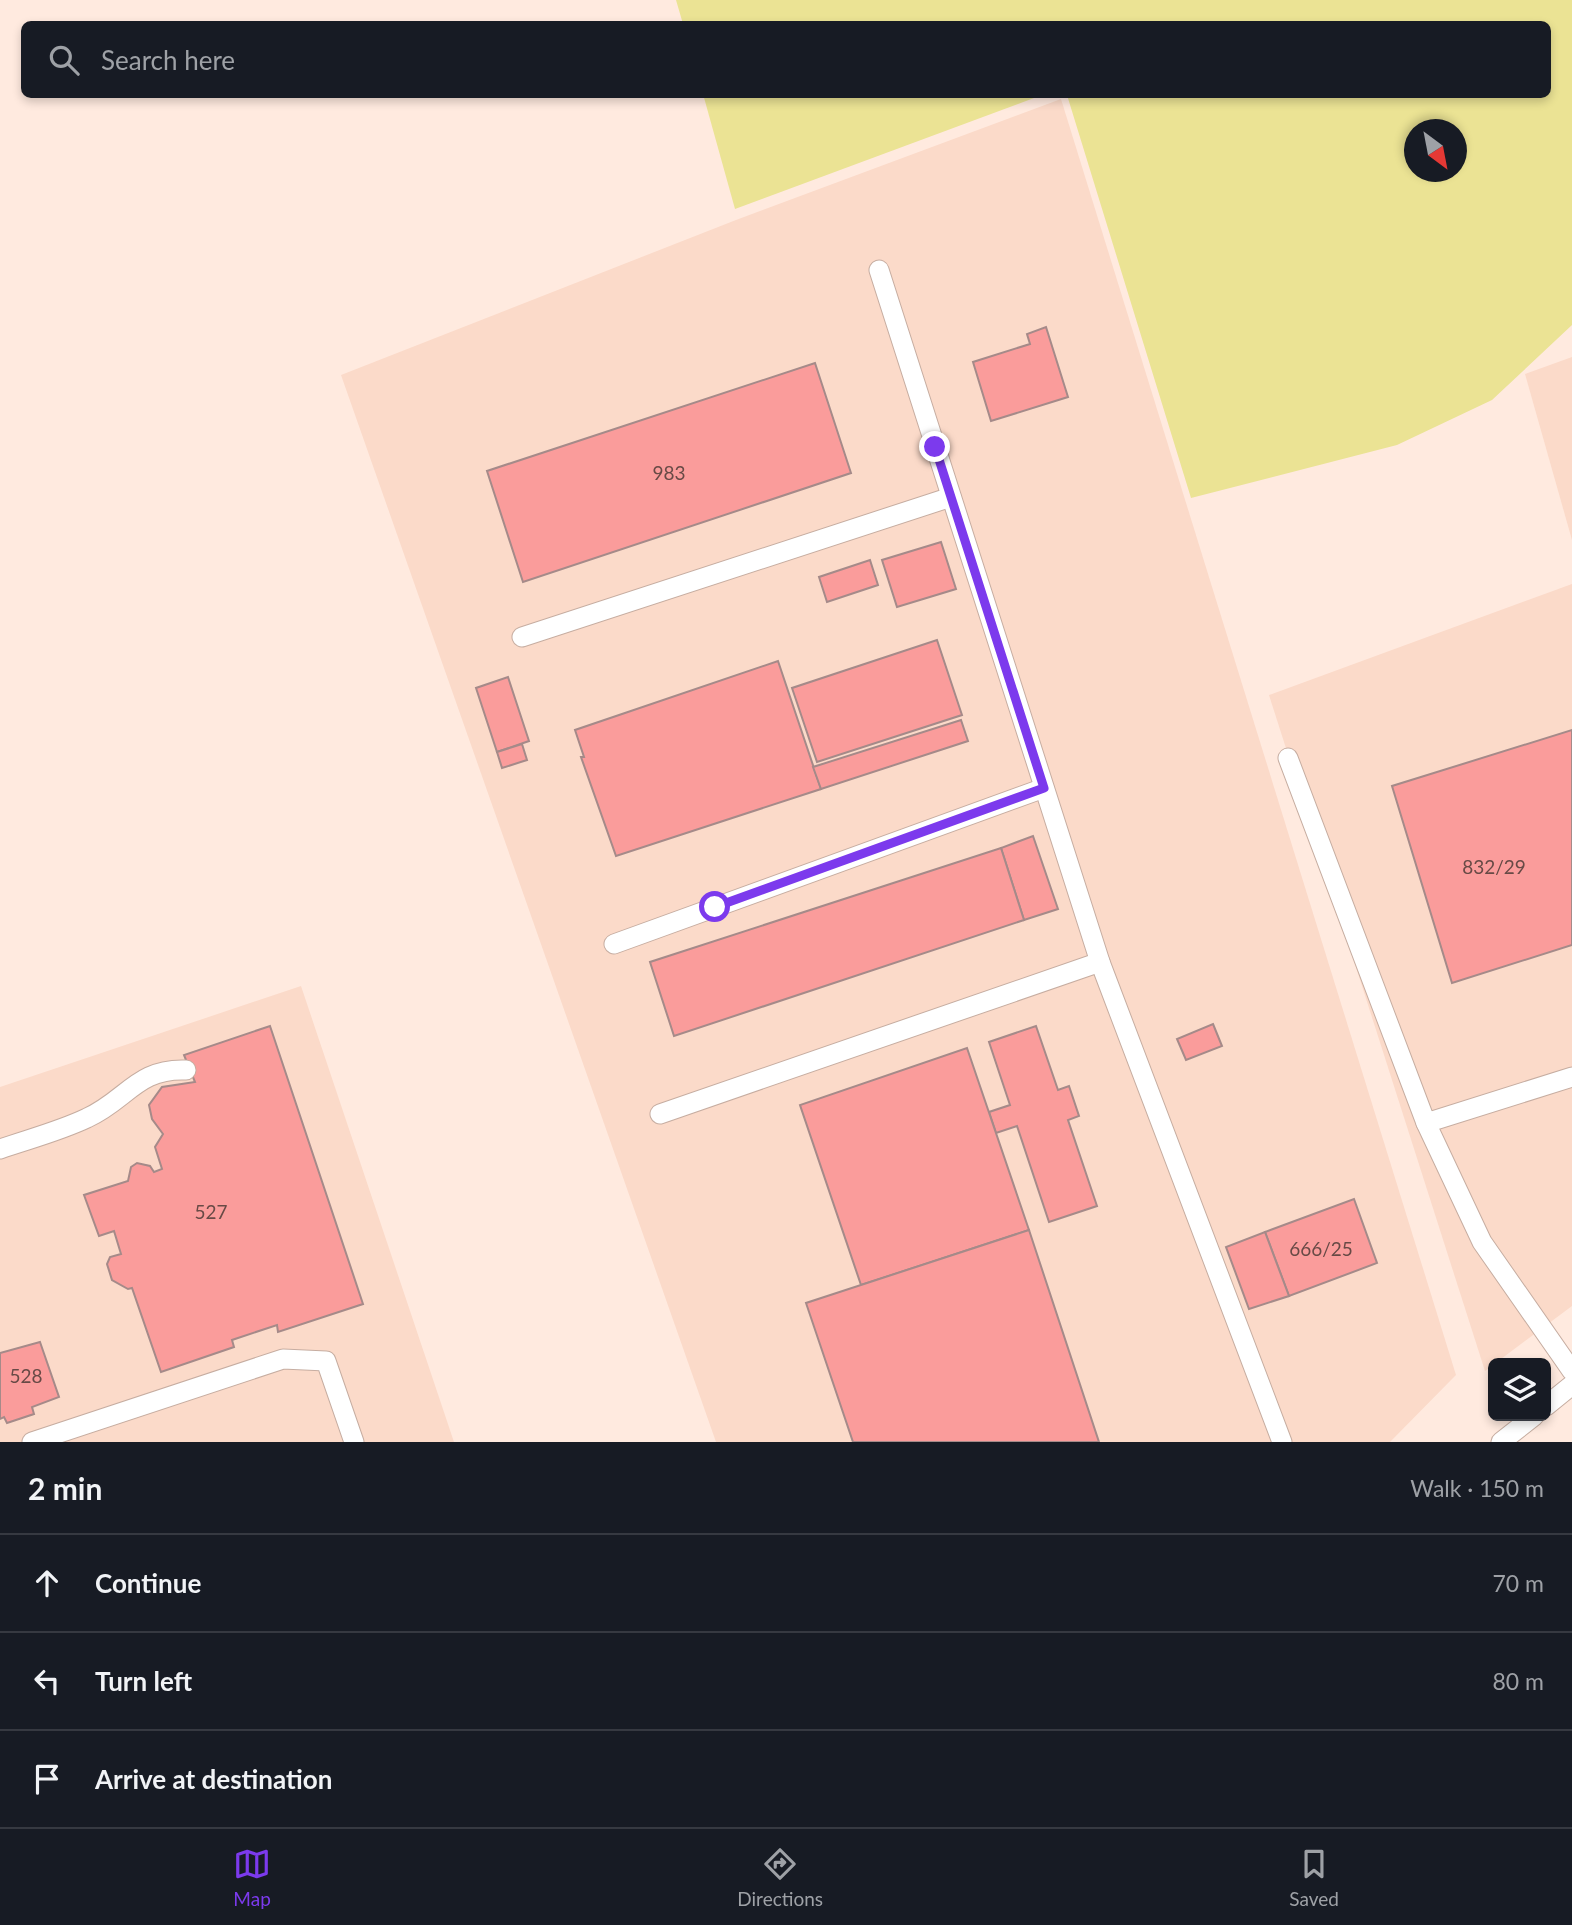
<!DOCTYPE html>
<meta charset="utf-8">
<style>
body{margin:0;font-family:Lato,sans-serif;background:#242831;color:#f1f3f6}
.controls{position:absolute;right:21px;bottom:21px;display:grid;overflow:hidden;border-radius:10px;box-shadow:0 4px 10px #0003}
.controls button{width:63px;height:63px;display:grid;place-items:center;padding:0;border:0;border-bottom:2px solid #363941;background:#171b24;color:#f1f3f6;font:35px sans-serif}
.compass{position:absolute;left:1404px;top:119px;width:63px;height:63px;border-radius:50%;background:#171b24;box-shadow:0 4px 10px #0003;rotate:148deg}
.stop{position:absolute;width:21px;height:21px;margin:-16px;border:5px solid #7c3aed;border-radius:50%;background:#fff}
.stop.end{background:#7c3aed;border-color:#fff;box-shadow:0 2px 7px #0008}
.list{margin:0;padding:0;list-style:none}
h2{display:flex;justify-content:space-between;align-items:center;height:91px;margin:0;padding:0 28px;font-size:30px}
h2 small{font-size:23px;font-weight:400;color:#9ea1a6}
.list li{display:grid;grid-template-columns:46px 1fr auto;gap:21px;align-items:center;box-sizing:border-box;height:98px;padding:0 28px;border-top:2px solid #363941}
.list b{display:block;font-size:26px;white-space:nowrap}
.list em{font-size:23px;font-style:normal;color:#9ea1a6}
.icon{flex:none;width:38px;height:38px;fill:none;stroke:currentColor;stroke-width:2;stroke-linecap:round;stroke-linejoin:round}
.map{position:relative;flex:none;width:1572px;height:1442px;overflow:hidden}
.search{position:absolute;background:#171b24;box-shadow:0 4px 10px #0003;left:21px;right:21px;top:21px;height:77px;display:flex;align-items:center;gap:18px;box-sizing:border-box;padding:0 24px;border-radius:10px;color:#9ea1a6;font-size:26px}
.sheet{height:385px;background:#171b24}
nav{display:flex;justify-content:space-around;align-items:center;box-sizing:border-box;height:98px;border-top:2px solid #363941;background:#171b24;font-size:19px;color:#9ea1a6}
nav a{display:grid;justify-items:center;gap:4px}
nav .on{color:#7c3aed}
.map>svg:first-child{display:block}
.built{fill:#fbdac9}
.green{fill:#ebe394;fill-rule:evenodd}
.building{fill:#fa9c9b;stroke:#a58a89;stroke-width:2}
.lines{fill:none;stroke-linecap:round;stroke-linejoin:round}
.lane-casing{stroke:#c6ada1;stroke-width:21}
.lane{stroke:#fff;stroke-width:19}
.route{stroke:#7c3aed;stroke-width:9}
.labels{text-anchor:middle;dominant-baseline:central;stroke-width:6;stroke-linejoin:round;paint-order:stroke}
.number-label{font-size:19px;fill:#684a46}
</style>
<div class="map">
<svg width="1572" height="1442" viewBox="0 0 1572 1442">
<rect width="100%" height="100%" fill="#ffeadf"/>
<g class="built">
<polygon points="1061,99 1456,1375 1390,1442 716,1442 341,375 736,220"/>
<polygon points="1572,357 1572,540 1525,374"/>
<polygon points="1572,584 1572,1306 1485,1371 1269,695"/>
<polygon points="301,986 454,1442 0,1442 0,1087"/>
</g>
<g class="green">
<path d="M676 0H1572V325L1492 400 1397 445 1191 498 1067 95 1548 94V24H683ZM1414 130H1456V172H1414Z"/>
<polygon points="703,94 1042,94 1042,95 735,209"/>
</g>
<g class="building">
<polygon points="1046,327 1068,397 991,421 973,362 1030,344 1027,334"/>
<polygon points="815,363 851,473 523,582 487,471"/>
<polygon points="941,542 956,589 897,607 882,560"/>
<polygon points="870,560 878,585 827,602 819,577"/>
<polygon points="937,640 962,715 817,762 792,688"/>
<polygon points="778,661 821,789 616,856 581,757 584,757 575,730"/>
<polygon points="508,677 529,741 497,752 476,688"/>
<polygon points="961,720 968,741 821,789 813,767"/>
<polygon points="1572,730 1572,945 1452,983 1392,786"/>
<polygon points="522,744 527,760 502,768 497,752"/>
<polygon points="1033,836 1058,909 1024,920 1001,848"/>
<polygon points="1001,848 1024,920 674,1036 650,962"/>
<polygon points="1213,1024 1222,1046 1186,1060 1177,1039"/>
<polygon points="270,1026 363,1304 278,1332 277,1325 232,1340 234,1347 161,1372 132,1288 128,1289 112,1280 107,1264 110,1257 121,1254 114,1231 99,1236 84,1195 128,1181 131,1167 137,1163 150,1166 154,1172 162,1169 155,1147 163,1134 152,1119 149,1105 162,1087 195,1082 184,1055"/>
<polygon points="1036,1026 1058,1090 1069,1086 1079,1116 1068,1120 1097,1206 1049,1222 1017,1126 996,1133 989,1112 1010,1105 989,1042"/>
<polygon points="967,1048 1029,1230 861,1285 800,1105"/>
<polygon points="1354,1199 1377,1263 1289,1296 1265,1232"/>
<polygon points="1029,1230 1099,1442 853,1442 806,1303"/>
<polygon points="1265,1232 1289,1296 1249,1309 1226,1247"/>
<polygon points="40,1342 59,1397 32,1407 34,1414 7,1423 4,1417 0,1419 0,1353"/>
</g>
<g class="lines">
<defs>
<g id="lane">
<polyline points="879,270 1100,962 1282,1442"/>
<polyline points="522,637 951,497"/>
<polyline points="1288,758 1426,1123 1572,1077"/>
<polyline points="614,944 1044,788"/>
<polyline points="660,1114 1100,962"/>
<polyline points="1426,1123 1482,1242 1572,1371"/>
<path d="M0 1149C29 1139 60 1131 87 1118 127 1100 137 1068 186 1070"/>
<polyline points="1546,1406 1572,1385"/>
<polyline points="32,1442 283,1359 326,1361 354,1442"/>
<polyline points="1501,1442 1534,1416"/>
</g>
</defs>
<use href="#lane" class="lane-casing"/>
<use href="#lane" class="lane"/>
</g>
<g class="lines">
<polyline class="route" points="715,907 1044,788 935,447"/>
</g>
<g class="labels">
<g class="number-label">
<text x="669" y="472">983</text>
<text x="1494" y="866">832/29</text>
<text x="211" y="1211">527</text>
<text x="1321" y="1248">666/25</text>
<text x="26" y="1375">528</text>
</g>
</g>
</svg>
<div class="controls">
<button><svg class="icon" aria-label="layers" viewBox="0 0 24 24"><path d="M12 4l9 5-9 5-9-5zM3 14l9 5 9-5"/></svg></button>
</div>
<svg class="compass" viewBox="-18 -18 36 36"><path d="M0-13l5 13h-10z" fill="#e53935"/><path d="M0 13l5-13h-10z" fill="#9ea1a6"/></svg>
<div class="stop" style="left:715px;top:907px"></div>
<div class="stop end" style="left:935px;top:447px"></div>
<div class="search"><svg class="icon" aria-label="search" viewBox="0 0 24 24"><circle cx="10" cy="10" r="6"/><path d="M15 15l6 6"/></svg>Search here</div>
</div>
<section class="sheet">
<h2>2 min<small>Walk · 150 m</small></h2>
<ul class="list">
<li><svg class="icon" aria-label="ahead" viewBox="0 0 24 24"><path d="M12 20V5M6 11l6-6 6 6"/></svg><div><b>Continue</b></div><em>70 m</em></li>
<li><svg class="icon" aria-label="left" viewBox="0 0 24 24"><path d="M17 20v-9H6M10 6l-5 5 5 5"/></svg><div><b>Turn left</b></div><em>80 m</em></li>
<li><svg class="icon" aria-label="arrive" viewBox="0 0 24 24"><path d="M6 21V4h12l-3 4 3 4H6"/></svg><div><b>Arrive at destination</b></div></li>
</ul>
</section>
<nav>
<a class="on"><svg class="icon" aria-label="map" viewBox="0 0 24 24"><path d="M3 6l6-2 6 2 6-2v14l-6 2-6-2-6 2zM9 4v14M15 6v14"/></svg>Map</a>
<a><svg class="icon" aria-label="directions" viewBox="0 0 24 24"><path d="M12 3l9 9-9 9-9-9zM9 14v-3h6M13 9l2 2-2 2"/></svg>Directions</a>
<a><svg class="icon" aria-label="saved" viewBox="0 0 24 24"><path d="M7 4h10v16l-5-4-5 4z"/></svg>Saved</a>
</nav>
